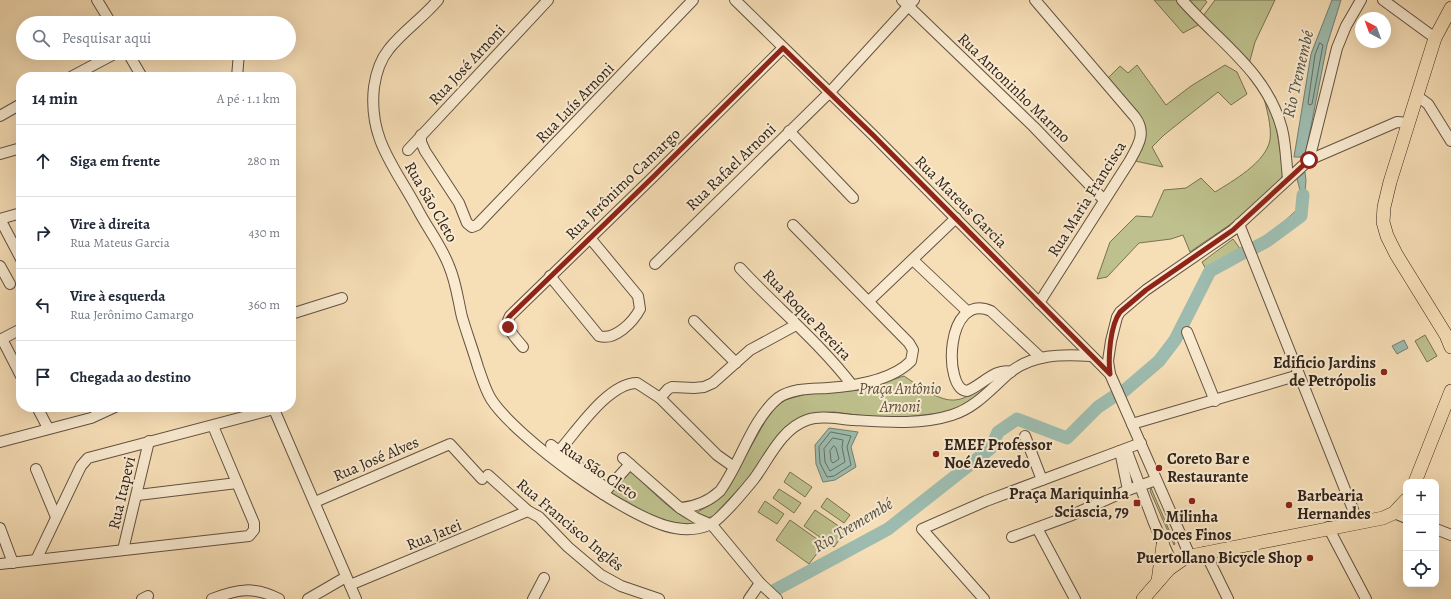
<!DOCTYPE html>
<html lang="pt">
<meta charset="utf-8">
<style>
body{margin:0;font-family:Alegreya,serif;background:#f6f6f7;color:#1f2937}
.controls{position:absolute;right:12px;bottom:12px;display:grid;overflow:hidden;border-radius:8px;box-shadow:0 4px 16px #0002}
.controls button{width:36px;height:36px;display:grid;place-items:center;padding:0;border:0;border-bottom:1px solid #e0e1e3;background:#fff;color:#1f2937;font:20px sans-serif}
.compass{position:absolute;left:1355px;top:12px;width:36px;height:36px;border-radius:50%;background:#fff;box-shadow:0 4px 16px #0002;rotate:319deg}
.stop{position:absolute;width:12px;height:12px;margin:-9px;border:3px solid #8f2418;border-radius:50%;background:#fff}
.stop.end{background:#8f2418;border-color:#fff;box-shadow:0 1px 4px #0008}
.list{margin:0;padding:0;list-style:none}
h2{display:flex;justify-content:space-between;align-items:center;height:52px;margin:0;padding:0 16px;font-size:17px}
h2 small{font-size:13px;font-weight:400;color:#747a83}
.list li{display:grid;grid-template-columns:26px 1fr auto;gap:12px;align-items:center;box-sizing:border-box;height:72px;padding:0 16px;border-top:1px solid #e0e1e3}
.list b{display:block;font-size:15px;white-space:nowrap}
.list p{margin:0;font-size:13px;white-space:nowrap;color:#747a83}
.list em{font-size:13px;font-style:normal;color:#747a83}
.icon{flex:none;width:22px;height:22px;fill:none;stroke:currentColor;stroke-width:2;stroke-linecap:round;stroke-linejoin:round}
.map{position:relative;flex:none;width:1451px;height:599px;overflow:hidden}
.search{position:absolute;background:#fff;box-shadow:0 4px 16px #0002;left:16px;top:16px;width:280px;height:44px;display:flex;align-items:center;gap:10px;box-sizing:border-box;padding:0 14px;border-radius:22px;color:#747a83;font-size:15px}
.panel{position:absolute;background:#fff;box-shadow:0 4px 16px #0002;left:16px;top:72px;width:280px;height:340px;border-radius:16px}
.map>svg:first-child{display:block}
.green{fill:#bec18d;stroke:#777254}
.water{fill:#9dbcaf;stroke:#717f74}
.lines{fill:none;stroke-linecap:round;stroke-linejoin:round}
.shore{stroke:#667065;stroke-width:1}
.river{stroke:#9dbcaf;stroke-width:13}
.minor-casing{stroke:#625242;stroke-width:12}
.major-casing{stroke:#30231b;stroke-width:14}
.minor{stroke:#f9ead0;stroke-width:10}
.major{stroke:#f6deb6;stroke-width:13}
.route{stroke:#8f2418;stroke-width:5}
.poi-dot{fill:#8f2418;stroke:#f9ead0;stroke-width:1.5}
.labels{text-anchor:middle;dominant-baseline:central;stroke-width:4;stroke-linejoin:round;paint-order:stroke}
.street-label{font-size:16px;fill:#30231b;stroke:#f9ead0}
.poi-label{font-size:16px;font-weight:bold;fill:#30231b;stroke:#f9ead0;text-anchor:end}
.park-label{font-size:16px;font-style:italic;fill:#5b523d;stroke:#f9ead0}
.water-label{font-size:17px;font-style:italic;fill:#515147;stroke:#f9ead0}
</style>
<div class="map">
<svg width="1451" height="599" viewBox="0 0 1451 599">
<rect width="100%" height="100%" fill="#f6deb6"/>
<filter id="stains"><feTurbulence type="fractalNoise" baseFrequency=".005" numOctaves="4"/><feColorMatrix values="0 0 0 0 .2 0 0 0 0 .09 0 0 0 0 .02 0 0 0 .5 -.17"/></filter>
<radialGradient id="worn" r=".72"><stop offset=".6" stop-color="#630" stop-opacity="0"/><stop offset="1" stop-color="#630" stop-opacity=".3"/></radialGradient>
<g class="green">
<polygon points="1154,0 1178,0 1200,24 1183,33"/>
<polygon points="1189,0 1205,0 1207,2 1200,11"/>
<polygon points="1215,0 1275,0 1255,42 1249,64 1203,16"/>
<polygon points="1137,65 1166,105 1191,86 1225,65 1237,72 1247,94 1231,105 1218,92 1164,135 1152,147 1163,167 1135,161 1146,128 1108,78 1120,66 1128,73"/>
<path d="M1263 94C1275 118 1278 131 1281 158 1282 162 1283 169 1283 173 1279 196 1210 237 1190 252L1183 235 1171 239 1139 243 1107 277 1097 279 1110 242 1136 216 1152 217 1164 190 1186 188 1201 178 1215 192C1233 181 1266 162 1270 140 1272 126 1266 107 1263 94Z"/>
<polygon points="1233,239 1241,250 1207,271 1202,262"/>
<polygon points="1425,335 1437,356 1427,362 1415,341"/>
<path d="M1006 372 963 408 940 413 888 419 834 412 814 413 807 416 778 436 747 480 713 516 708 518 696 513 715 502 725 492 766 420 776 407 785 400 806 394 860 390 904 376C956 412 956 405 1006 372Z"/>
<path d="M627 471H631C649 488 675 517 699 524 662 526 642 511 612 494L611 491Z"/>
<polygon points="790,472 812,487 805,497 784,482"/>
<polygon points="1151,488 1175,544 1174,545 1150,491"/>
<polygon points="779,489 801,503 794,513 773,498"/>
<polygon points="827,498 850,515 844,523 821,507"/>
<polygon points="765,501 784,514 777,524 758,512"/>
<polygon points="815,510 846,531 834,547 804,526"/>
<polygon points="790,520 824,544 809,564 776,540"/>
</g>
<g class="water">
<polygon points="1332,0 1341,0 1327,45 1305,157 1294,157 1311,54"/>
<polygon points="1305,172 1306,181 1303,210 1255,255 1253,249 1299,208 1300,190 1297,179"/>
<polygon points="1404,340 1408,348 1397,354 1392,346"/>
<polygon points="829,428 858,432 851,447 856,467 835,480 823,482 816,464 815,445"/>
</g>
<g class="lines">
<g class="shore">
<polygon points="1320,43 1323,45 1312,104 1309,105 1308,103 1315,55"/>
<polygon points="831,432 851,436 847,447 851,465 834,476 827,477 820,463 819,447"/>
<polygon points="833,438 843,440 842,447 845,462 830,471 825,462 824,449"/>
<polygon points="834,446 836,448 839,459 833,463 831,461 830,451"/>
</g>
<g class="river">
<polyline points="1254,248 1267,241 1301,216 1303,195"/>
<polyline points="1124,391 1159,361 1175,340 1210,271 1243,253"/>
<polyline points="775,590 888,529 991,448 998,432 1017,419 1067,438 1098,407 1113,397"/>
</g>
<defs>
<g id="minor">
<polyline points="97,0 111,23"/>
<path d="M438 0C423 18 403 31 389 49 380 60 376 73 374 87 368 139 395 167 418 210 428 229 442 247 449 266 456 282 458 300 462 317 467 334 473 350 478 367 482 378 485 389 491 399 516 438 630 521 675 528 686 530 699 529 709 525 716 522 722 515 727 510 736 501 745 490 754 479 769 459 781 429 807 420 821 415 839 419 854 420 886 422 921 425 952 415 975 408 991 389 1008 374 1031 354 1062 354 1091 356"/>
<polyline points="735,0 873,135 1110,374 1190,556"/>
<polyline points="902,0 1034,127 1104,200"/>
<path d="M1035 0 1135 117C1147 133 1138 146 1129 162L1039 303"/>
<path d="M1182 0C1219 42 1267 72 1282 129 1286 145 1286 162 1288 178"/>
<polyline points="1383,0 1435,38"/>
<polyline points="128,53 142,77"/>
<polyline points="71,77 116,53"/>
<polyline points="237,77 239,53"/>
<polyline points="1417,96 1428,104 1451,141"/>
<polyline points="0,116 21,104"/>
<polyline points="789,131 853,198"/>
<polyline points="421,135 421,142 425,151 459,203 467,223 472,227 477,225 693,0"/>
<polyline points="408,150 548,0"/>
<polyline points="0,154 21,148"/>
<polyline points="1309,160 1337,48 1346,26 1361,0"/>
<polyline points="0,219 21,259"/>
<polyline points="0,219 21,213"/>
<polyline points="1239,224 1358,522"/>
<polyline points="913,260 968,312"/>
<polyline points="655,264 829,93 914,0"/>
<polyline points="0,266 10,284"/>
<path d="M740 268C776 307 819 342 852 385"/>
<path d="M550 276 599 336C615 341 633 322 640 309L638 296 590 238"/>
<polyline points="869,301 956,218"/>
<polyline points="291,314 342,298"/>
<polyline points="694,321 736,363"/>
<polyline points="1187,332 1215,401"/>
<polyline points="2,339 21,376"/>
<polyline points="0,340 21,329"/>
<path d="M523 347C516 338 503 327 510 316L653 177 783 48"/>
<path d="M1011 372C996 367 981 386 967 391 943 390 945 291 991 311L1041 358"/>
<polyline points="1110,374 1108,361 1111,341 1117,317 1120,312 1146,290 1233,230 1309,160 1397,122 1409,123"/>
<polyline points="660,398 717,455 734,467"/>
<polyline points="37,407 48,428"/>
<polyline points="273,407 356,599"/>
<polyline points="1132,424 1299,375"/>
<polyline points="1025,436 1042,480"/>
<polyline points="0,442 91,418 115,407"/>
<polyline points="551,445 607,489"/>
<polyline points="1126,449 1154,523 1173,565"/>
<path d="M559 451C577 431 608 383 637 383L660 398 668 389 672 387 694 388 704 387 713 383 750 350 796 325"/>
<polyline points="1120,451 1128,490"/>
<path d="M623 458 680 508C696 507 708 502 720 491 740 464 752 419 778 398 792 388 811 389 828 388 855 386 891 381 911 361L913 350 909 343 793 225"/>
<polyline points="36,469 56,517"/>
<polyline points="488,475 528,511 539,517 568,547 601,575 621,586 659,599"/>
<polyline points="603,494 630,464"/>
<polyline points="138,495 237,483"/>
<polyline points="315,502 450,444 482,479"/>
<polyline points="680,508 696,518 712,525 760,583 777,599"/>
<polyline points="1394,513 1406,518"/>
<polyline points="1328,527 1366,599"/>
<polyline points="0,528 13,563"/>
<polyline points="1037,528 1075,599"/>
<polyline points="1436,529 1451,535"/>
<polyline points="1012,537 1072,515 1128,490 1156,480"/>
<polyline points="123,550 149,441"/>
<polyline points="1205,552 1228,599"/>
<polyline points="36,560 81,466 88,458 274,409"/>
<polyline points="0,564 249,536 254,530 254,523 213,426"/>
<polyline points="350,585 528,511"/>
<polyline points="142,599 148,596"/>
<path d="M212 599C237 589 255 586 279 599"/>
<polyline points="308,599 346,577"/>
<polyline points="533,599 544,578"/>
<polyline points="749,599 760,583"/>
<polyline points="984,599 922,529 986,501 1141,443"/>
</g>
<g id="major">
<polyline points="1451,8 1435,38 1390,182 1384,207 1383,222 1387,236 1396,254 1446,335 1451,347"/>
<polyline points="1415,482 1451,391"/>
<polyline points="1158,581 1163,545"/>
<polyline points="1143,599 1169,569 1186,557 1383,518 1394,513 1406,500"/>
</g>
</defs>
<use href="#minor" class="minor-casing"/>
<use href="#major" class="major-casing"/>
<use href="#minor" class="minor"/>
<use href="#major" class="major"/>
</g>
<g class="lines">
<path class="route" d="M508 327 507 320 510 316 653 177 783 48 873 135 1110 374C1108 357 1110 326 1120 312L1146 290 1233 230 1309 160"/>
</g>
<g class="poi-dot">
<circle cx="1384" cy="372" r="4"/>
<circle cx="936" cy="454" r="4"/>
<circle cx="1159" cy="468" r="4"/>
<circle cx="1192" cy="501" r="4"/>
<rect x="1133" y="499" width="8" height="8" rx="2"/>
<circle cx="1289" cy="505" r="4"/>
<circle cx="1310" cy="558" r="4"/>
</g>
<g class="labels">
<g class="street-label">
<text transform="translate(467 65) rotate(-47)">Rua José Arnoni</text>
<text transform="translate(1014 88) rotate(44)">Rua Antoninho Marmo</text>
<text transform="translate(575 103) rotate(-46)">Rua Luís Arnoni</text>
<text transform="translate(731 167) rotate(-44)">Rua Rafael Arnoni</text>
<text transform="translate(623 184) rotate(-44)">Rua Jerônimo Camargo</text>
<text transform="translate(1087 199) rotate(-58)">Rua Maria Francisca</text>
<text transform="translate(431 202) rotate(60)">Rua São Cleto</text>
<text transform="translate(961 202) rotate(45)">Rua Mateus Garcia</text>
<text transform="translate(807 315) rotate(46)">Rua Roque Pereira</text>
<text transform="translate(376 459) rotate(-23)">Rua José Alves</text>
<text transform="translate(599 471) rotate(34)">Rua São Cleto</text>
<text transform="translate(122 493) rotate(-77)">Rua Itapevi</text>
<text transform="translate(570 525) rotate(40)">Rua Francisco Inglês</text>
<text transform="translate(434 535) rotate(-22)">Rua Jatei</text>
</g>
<g class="poi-label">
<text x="1376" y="363">Edificio Jardins<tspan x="1376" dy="18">de Petrópolis</tspan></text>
<text x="944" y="445" text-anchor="start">EMEF Professor<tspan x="944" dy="18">Noé Azevedo</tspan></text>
<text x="1167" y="459" text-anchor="start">Coreto Bar e<tspan x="1167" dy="18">Restaurante</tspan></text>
<text x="1129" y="494">Praça Mariquinha<tspan x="1129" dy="18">Sciascia, 79</tspan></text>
<text x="1297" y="496" text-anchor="start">Barbearia<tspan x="1297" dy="18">Hernandes</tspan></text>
<text x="1192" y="517" text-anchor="middle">Milinha<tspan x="1192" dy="18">Doces Finos</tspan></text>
<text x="1302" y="558">Puertollano Bicycle Shop</text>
</g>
<g class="park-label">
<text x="900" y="389">Praça Antônio<tspan x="900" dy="18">Arnoni</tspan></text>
</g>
<g class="water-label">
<text transform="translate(1298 74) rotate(-77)">Rio Tremembé</text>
<text transform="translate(853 525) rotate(-31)">Rio Tremembé</text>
</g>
</g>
<rect width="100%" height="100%" filter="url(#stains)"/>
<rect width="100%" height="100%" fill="url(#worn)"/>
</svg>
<div class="controls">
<button>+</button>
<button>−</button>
<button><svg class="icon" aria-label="locate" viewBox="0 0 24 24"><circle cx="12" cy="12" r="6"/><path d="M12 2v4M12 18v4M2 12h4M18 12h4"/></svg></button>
</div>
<svg class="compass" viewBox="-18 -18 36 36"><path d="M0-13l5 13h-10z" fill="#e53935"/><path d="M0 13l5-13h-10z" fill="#747a83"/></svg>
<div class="stop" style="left:1309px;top:160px"></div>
<div class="stop end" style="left:508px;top:327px"></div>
<div class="search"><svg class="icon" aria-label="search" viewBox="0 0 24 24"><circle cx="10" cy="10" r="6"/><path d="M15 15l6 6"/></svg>Pesquisar aqui</div>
<section class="panel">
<h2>14 min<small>A pé · 1.1 km</small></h2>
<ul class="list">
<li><svg class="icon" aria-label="ahead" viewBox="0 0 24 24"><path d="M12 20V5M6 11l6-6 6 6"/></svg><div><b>Siga em frente</b></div><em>280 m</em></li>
<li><svg class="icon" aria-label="right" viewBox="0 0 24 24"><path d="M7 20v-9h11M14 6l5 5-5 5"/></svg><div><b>Vire à direita</b><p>Rua Mateus Garcia</p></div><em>430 m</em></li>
<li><svg class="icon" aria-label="left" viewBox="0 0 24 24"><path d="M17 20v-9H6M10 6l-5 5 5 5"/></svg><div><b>Vire à esquerda</b><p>Rua Jerônimo Camargo</p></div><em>360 m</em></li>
<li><svg class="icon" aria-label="arrive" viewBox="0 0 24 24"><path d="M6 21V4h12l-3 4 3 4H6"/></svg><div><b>Chegada ao destino</b></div></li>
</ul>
</section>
</div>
